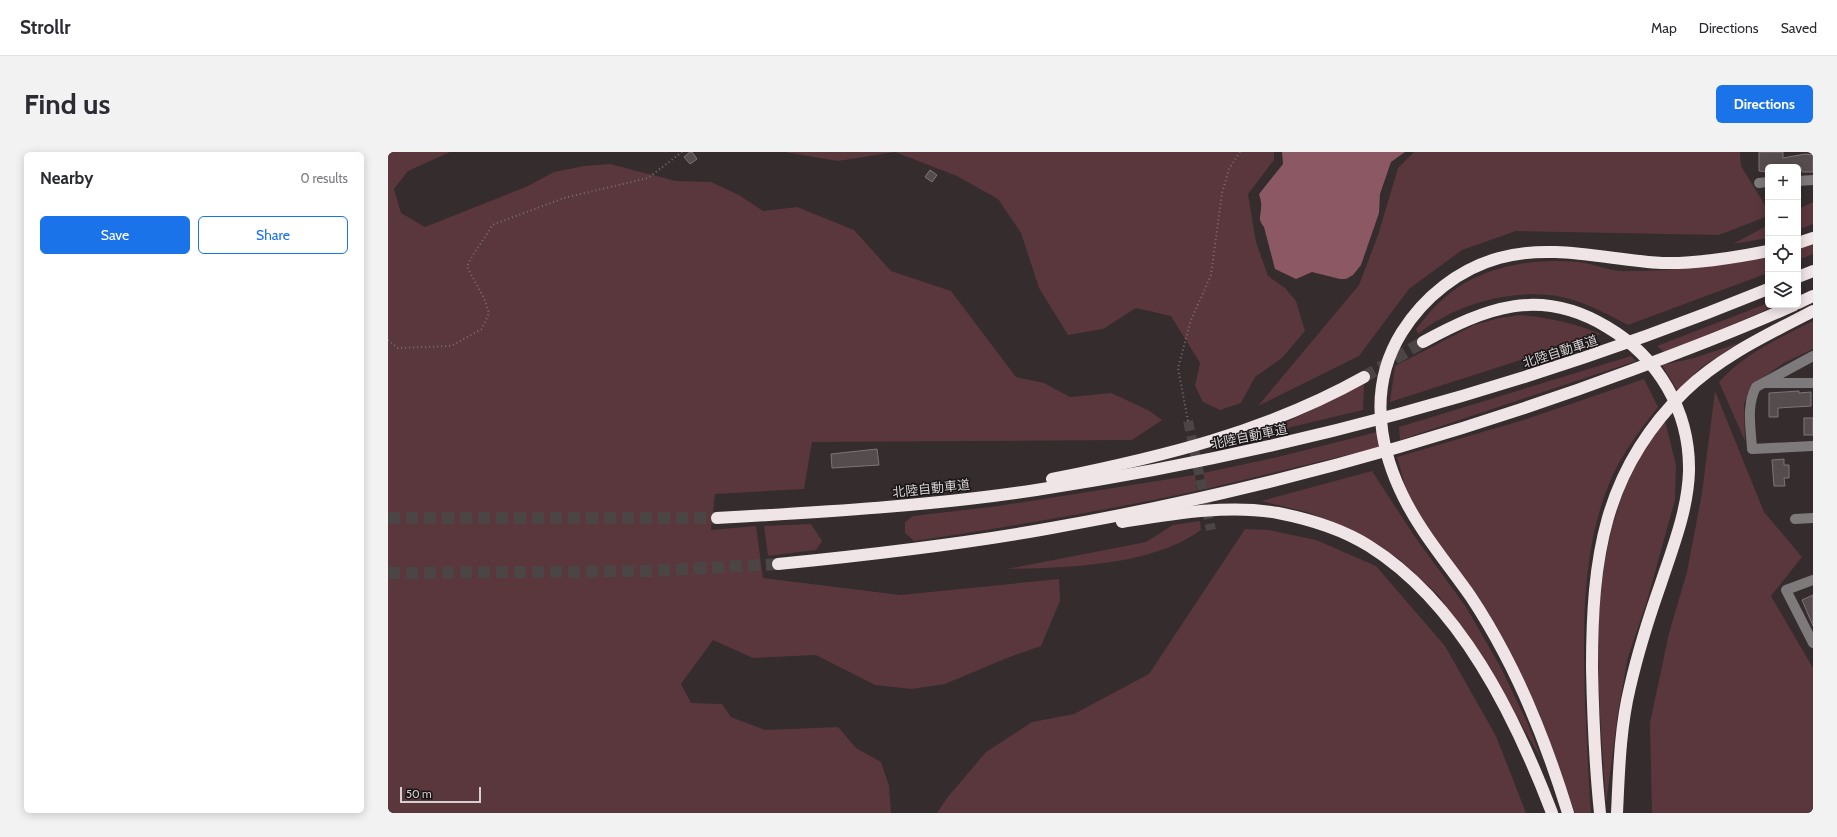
<!DOCTYPE html>
<meta charset="utf-8">
<style>
body{margin:0;font-family:Cabin,"Noto Sans JP",sans-serif;background:#f2f2f3;color:#2b2b33}
.controls{position:absolute;right:12px;top:12px;display:grid;overflow:hidden;border-radius:6px;box-shadow:0 2px 10px #0003}
.controls button{width:36px;height:36px;display:grid;place-items:center;padding:0;border:0;border-bottom:1px solid #e1e1e2;background:#fff;color:#2b2b33;font:20px sans-serif}
.scale{position:absolute;left:12px;bottom:10px;width:81px;box-sizing:border-box;padding-left:4px;border:2px solid #d6d0d1;border-top:0;font-size:11px;line-height:14px;white-space:nowrap;color:#d6d0d1;-webkit-text-stroke:3px #191516;paint-order:stroke}
.list{margin:0;padding:0;list-style:none}
h2{display:flex;justify-content:space-between;align-items:center;height:52px;margin:0;padding:0 16px;font-size:17px}
h2 small{font-size:13px;font-weight:400;color:#7c7c81}
.actions{display:flex;gap:8px;padding:12px 16px}
.actions a{flex:1;padding:9px 0;border:1px solid #1a73e8;border-radius:6px;text-align:center;font-size:14px;color:#1a73e8}
.actions .main{background:#1a73e8;color:#fff}
.icon{flex:none;width:22px;height:22px;fill:none;stroke:currentColor;stroke-width:2;stroke-linecap:round;stroke-linejoin:round}
.map{position:relative;flex:none;width:1425px;height:661px;overflow:hidden;border-radius:6px}
header{display:flex;align-items:center;gap:24px;box-sizing:border-box;height:56px;padding:0 20px;background:#fff;border-bottom:1px solid #e1e1e2}
header strong{font-size:19px}
nav{display:flex;gap:22px;margin-inline-start:auto;font-size:14px}
.intro{display:flex;align-items:center;justify-content:space-between;box-sizing:border-box;height:96px;padding:0 24px}
h1{margin:0;font-size:28px}
.button{padding:10px 18px;border-radius:6px;background:#1a73e8;color:#fff;font-size:14px;font-weight:700}
main{display:flex;gap:24px;padding:0 24px}
aside{flex:1;background:#fff;border-radius:6px;box-shadow:0 2px 10px #0003}
.map>svg:first-child{display:block}
.green{fill:#5a363d}
.water{fill:#8b5863}
.building{fill:#554c4e;stroke:#7e7476}
.lines{fill:none;stroke-linecap:round;stroke-linejoin:round}
.minor-tunnel{stroke:#4c4546;stroke-width:10;stroke-dasharray:10 5;stroke-linecap:butt}
.highway-tunnel{stroke:#4c4546;stroke-width:12;stroke-dasharray:12 6;stroke-linecap:butt}
.path{stroke:#787172;stroke-width:2;stroke-dasharray:1 3;stroke-linecap:butt}
.minor{stroke:#7e7a7b;stroke-width:10}
.highway{stroke:#efe4e6;stroke-width:12}
.labels{text-anchor:middle;dominant-baseline:central;stroke-width:3;stroke-linejoin:round;paint-order:stroke}
.street-label{font-size:13px;fill:#d6d0d1;stroke:#191516}
</style>
<header>
<strong>Strollr</strong>
<nav><a>Map</a><a>Directions</a><a>Saved</a></nav>
</header>
<div class="intro"><h1>Find us</h1><a class="button">Directions</a></div>
<main>
<aside>
<h2>Nearby<small>0 results</small></h2>
<ul class="list">
</ul>
<div class="actions"><a class="main">Save</a><a>Share</a></div>
</aside>
<div class="map">
<svg width="1425" height="661" viewBox="0 0 1425 661">
<rect width="100%" height="100%" fill="#342c2d"/>
<g class="green">
<polygon points="0,0 62,0 20,19 6,37 13,61 37,75 140,34 166,20 196,14 222,12 288,29 323,30 351,43 375,59 409,55 466,78 503,119 563,139 628,225 656,231 682,245 723,241 760,258 774,268 744,288 424,290 416,337 327,342 323,378 368,374 375,426 512,443 671,427 672,449 653,494 619,506 557,532 524,537 487,533 428,503 365,506 325,488 293,532 303,551 334,552 343,565 377,578 450,575 468,596 493,610 501,634 503,661 0,661"/>
<polygon points="397,0 886,0 886,8 860,42 868,90 880,124 897,136 908,149 917,179 894,206 867,225 853,251 832,258 815,250 807,234 812,211 783,164 748,156 715,177 680,183 651,136 633,81 610,47 569,24 507,0 450,9"/>
<polygon points="1026,0 1352,0 1353,14 1380,58 1380,64 1331,83 1128,79 1074,98 1021,137 971,204 870,254 971,133 990,83 1010,16"/>
<polygon points="1425,50 1425,72 1410,78 1410,57"/>
<polygon points="1380,73 1380,86 1345,92"/>
<polygon points="1425,90 1425,102 1410,108 1410,96"/>
<path d="M1380 105V121L1240 173C1215 160 1188 145 1160 143 1115 139 1065 154 1030 182L1028 177C1036 168 1044 156 1054 148 1091 114 1142 106 1190 110 1204 111 1218 118 1232 119 1282 120 1331 113 1380 105Z"/>
<polygon points="1380,151 1380,153 1387,153 1367,163 1277,201 1269,194"/>
<path d="M1133 163C1163 166 1185 171 1213 182L1002 250 1007 214 1086 173 1111 166Z"/>
<path d="M1425 169V197L1396 211 1364 233 1356 252 1357 289 1331 230C1357 201 1392 186 1425 169Z"/>
<polygon points="1351,191 1314,215 1289,238 1274,213 1306,206"/>
<polygon points="1243,204 1248,209 1012,288 1011,275"/>
<path d="M1256 227 1270 255C1253 277 1235 300 1224 325 1193 395 1195 475 1197 549 1199 586 1200 624 1203 661H1187L1152 563 1118 494 1077 426 1040 377 1019 341 1009 305 1132 269Z"/>
<polygon points="976,232 975,258 891,278 873,280 893,273"/>
<polygon points="1327,239 1376,360 1414,405 1383,444 1425,516 1425,661 1264,661 1262,571 1281,481 1299,420 1314,341"/>
<path d="M1277 269 1288 313 1287 348 1259 449 1240 505 1230 560 1218 652C1210 524 1190 376 1277 269Z"/>
<polygon points="989,280 992,295 818,337 815,321 890,305"/>
<polygon points="984,319 1025,382 1078,455 1112,514 1139,570 1154,608 1095,506 1050,443 1011,407 964,378 919,360 873,349"/>
<path d="M807 323 809 339C715 359 621 375 526 389L517 381V370L525 364 610 354Z"/>
<path d="M812 369 813 378C764 414 678 416 619 417L758 390 785 373Z"/>
<polygon points="423,372 434,389 428,398 380,404 376,374"/>
<polygon points="857,377 881,378 928,388 988,414 1057,494 1108,584 1138,661 549,661 559,646 598,600 644,570 686,562 761,522"/>
</g>
<path class="water" d="M894 0H1017L1003 10 992 42 991 61 973 113 965 123 958 127H952L924 120 908 127 887 117 876 75C869 66 873 65 873 56 874 51 872 46 871 42L895 12Z"/>
<g class="building">
<polygon points="302,0 304,0 309,7 302,12 296,5"/>
<polygon points="1371,0 1395,0 1395,6 1417,2 1425,3 1425,20 1414,20 1413,15 1380,15 1380,20 1371,19"/>
<polygon points="542,18 549,23 544,30 537,25"/>
<polygon points="1411,239 1411,241 1423,240 1423,254 1390,256 1390,265 1381,265 1381,241"/>
<rect x="1416" y="266" width="9" height="17"/>
<polygon points="489,297 491,313 444,316 443,302"/>
<polygon points="1396,307 1396,313 1401,313 1401,326 1396,326 1397,334 1386,334 1384,308"/>
<polygon points="1425,443 1425,474 1414,448"/>
</g>
<g class="lines">
<polyline class="minor-tunnel" points="800,269 823,378"/>
<g class="highway-tunnel">
<polyline points="976,225 1035,190"/>
<polyline points="0,366 329,366"/>
<polyline points="0,421 262,419 390,412"/>
</g>
<g class="path">
<path d="M0 188 10 196 63 194 94 177 101 161 96 146 79 115C85 99 97 88 104 73L176 46 260 26 294 0"/>
<polyline points="800,269 790,216 803,168 823,123 834,41 841,17 852,0"/>
</g>
<g class="minor">
<polyline points="1410,29 1425,28"/>
<polyline points="1371,31 1380,30"/>
<path d="M1425 204 1368 235C1358 254 1363 276 1364 297L1425 294"/>
<polyline points="1377,231 1425,231"/>
<polyline points="1407,367 1425,366"/>
<polyline points="1425,428 1398,438 1425,491"/>
</g>
<g class="highway">
<polyline points="1410,91 1425,86"/>
<polyline points="1410,125 1425,119"/>
<polyline points="1410,151 1425,144"/>
<path d="M1035 190C1098 156 1151 134 1219 175 1270 205 1302 259 1301 319 1300 357 1285 395 1273 431 1261 465 1250 500 1242 535 1232 576 1231 619 1229 661"/>
<path d="M664 327C773 305 878 280 976 225"/>
<path d="M329 366C435 360 543 354 648 338 899 300 1145 233 1380 137"/>
<path d="M734 370C784 362 840 352 890 361 921 367 954 377 981 394 1072 451 1127 564 1164 661"/>
<path d="M390 412C480 403 569 393 658 377 857 342 1054 289 1244 218 1298 198 1353 177 1406 153"/>
<path d="M1180 661C1163 606 1143 552 1116 501 1106 482 1095 463 1083 445 1067 422 1049 400 1034 377 995 318 974 244 1014 180 1036 145 1071 117 1111 106 1164 91 1220 108 1274 111 1309 112 1345 106 1380 99"/>
<path d="M1212 661C1207 613 1205 565 1204 516 1204 407 1215 319 1297 239 1333 204 1381 182 1425 159"/>
</g>
</g>
<g class="labels">
<g class="street-label">
<text transform="translate(1172 199) rotate(-18)">北陸自動車道</text>
<text transform="translate(861 284) rotate(-12)">北陸自動車道</text>
<text transform="translate(543 336) rotate(-6)">北陸自動車道</text>
</g>
</g>
</svg>
<div class="controls">
<button>+</button>
<button>−</button>
<button><svg class="icon" aria-label="locate" viewBox="0 0 24 24"><circle cx="12" cy="12" r="6"/><path d="M12 2v4M12 18v4M2 12h4M18 12h4"/></svg></button>
<button><svg class="icon" aria-label="layers" viewBox="0 0 24 24"><path d="M12 4l9 5-9 5-9-5zM3 14l9 5 9-5"/></svg></button>
</div>
<div class="scale">50 m</div>
</div>
</main>
